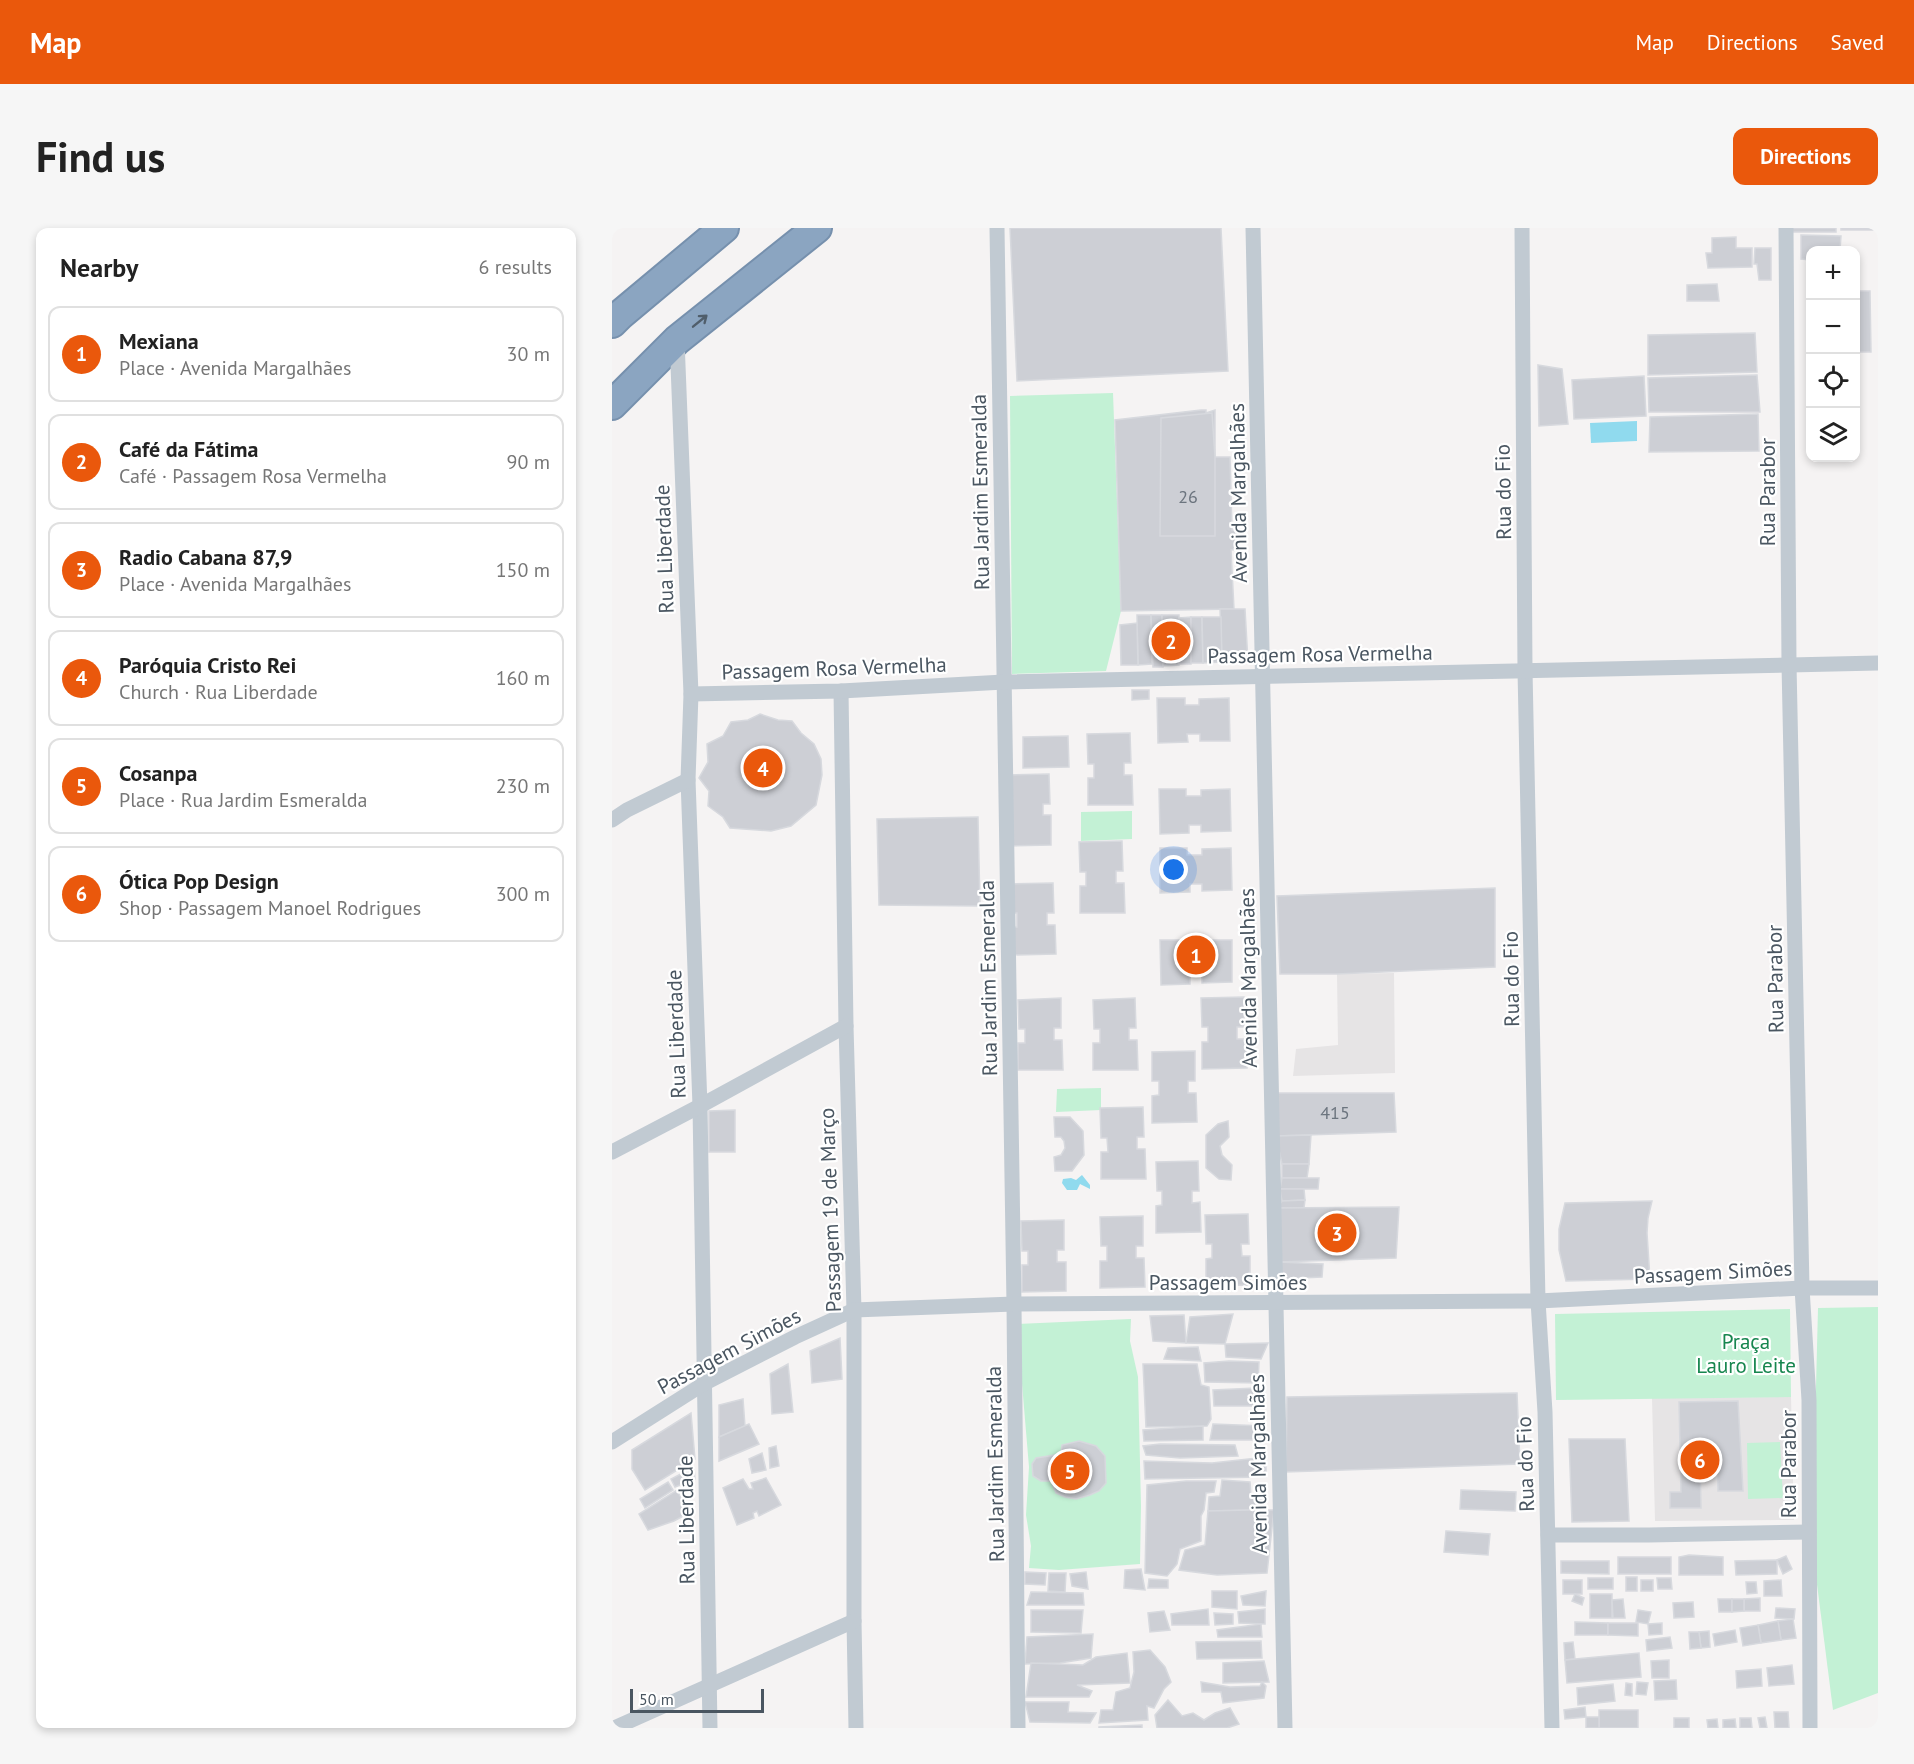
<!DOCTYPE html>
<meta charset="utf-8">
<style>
body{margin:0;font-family:"PT Sans",sans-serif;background:#f6f6f6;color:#222}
.controls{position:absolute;right:18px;top:18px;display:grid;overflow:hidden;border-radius:12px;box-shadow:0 3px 9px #0003}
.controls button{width:54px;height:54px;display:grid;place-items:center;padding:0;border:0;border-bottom:2px solid #e0e0e0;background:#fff;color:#222;font:30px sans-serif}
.scale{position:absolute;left:18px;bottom:15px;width:134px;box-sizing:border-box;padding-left:6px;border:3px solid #4a5661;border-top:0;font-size:16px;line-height:21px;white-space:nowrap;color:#4a5661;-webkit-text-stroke:4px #fff;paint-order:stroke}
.you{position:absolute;left:562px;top:642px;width:21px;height:21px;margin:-15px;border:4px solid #fff;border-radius:50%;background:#1a73e8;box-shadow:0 0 0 9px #1a73e833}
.badge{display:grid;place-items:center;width:39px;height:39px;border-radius:50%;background:#ea580c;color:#fff;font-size:20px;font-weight:700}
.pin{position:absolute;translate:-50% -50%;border:3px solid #fff;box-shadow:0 2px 6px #0006}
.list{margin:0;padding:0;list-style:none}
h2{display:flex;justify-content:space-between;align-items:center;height:78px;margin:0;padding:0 24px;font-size:26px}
h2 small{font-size:20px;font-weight:400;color:#767676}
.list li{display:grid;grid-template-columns:39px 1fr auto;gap:18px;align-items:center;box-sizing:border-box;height:96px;margin:0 12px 12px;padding:0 12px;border:2px solid #e0e0e0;border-radius:12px}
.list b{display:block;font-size:22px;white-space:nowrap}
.list p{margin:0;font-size:20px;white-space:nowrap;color:#767676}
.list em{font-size:20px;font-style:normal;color:#767676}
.icon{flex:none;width:33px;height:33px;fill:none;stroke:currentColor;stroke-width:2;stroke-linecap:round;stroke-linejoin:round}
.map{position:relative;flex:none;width:1266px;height:1500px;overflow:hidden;border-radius:12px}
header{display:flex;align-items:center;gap:36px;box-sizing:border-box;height:84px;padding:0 30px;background:#ea580c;color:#fff}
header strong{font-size:28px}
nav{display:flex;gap:33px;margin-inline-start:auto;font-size:21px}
.intro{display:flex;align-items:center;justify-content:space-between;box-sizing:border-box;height:144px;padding:0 36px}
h1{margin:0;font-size:42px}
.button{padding:15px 27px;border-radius:12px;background:#ea580c;color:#fff;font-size:21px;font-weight:700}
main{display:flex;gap:36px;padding:0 36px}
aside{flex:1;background:#fff;border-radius:12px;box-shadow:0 3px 9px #0003}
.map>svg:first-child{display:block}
.education{fill:#e6e4e5}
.green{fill:#c3f1d5}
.water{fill:#90daee}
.building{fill:#cdcfd5;stroke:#d7d9de;stroke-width:1.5}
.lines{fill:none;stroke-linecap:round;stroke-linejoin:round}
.highway-casing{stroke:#7690ad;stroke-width:32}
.street{stroke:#c1cad2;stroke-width:15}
.highway{stroke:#8ba5c1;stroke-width:28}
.oneway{stroke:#505e6b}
.labels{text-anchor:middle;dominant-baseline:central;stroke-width:4.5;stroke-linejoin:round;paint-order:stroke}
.number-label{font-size:18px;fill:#6b747e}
.street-label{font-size:21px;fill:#4a5661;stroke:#fff}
.park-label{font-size:21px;fill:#17864f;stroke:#fff}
</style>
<header>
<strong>Map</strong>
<nav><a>Map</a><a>Directions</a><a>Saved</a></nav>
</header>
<div class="intro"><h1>Find us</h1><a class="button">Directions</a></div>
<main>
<aside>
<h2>Nearby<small>6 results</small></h2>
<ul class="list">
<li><span class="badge">1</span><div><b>Mexiana</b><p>Place · Avenida Margalhães</p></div><em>30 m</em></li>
<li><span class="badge">2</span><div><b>Café da Fátima</b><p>Café · Passagem Rosa Vermelha</p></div><em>90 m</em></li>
<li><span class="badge">3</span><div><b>Radio Cabana 87,9</b><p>Place · Avenida Margalhães</p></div><em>150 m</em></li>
<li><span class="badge">4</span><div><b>Paróquia Cristo Rei</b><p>Church · Rua Liberdade</p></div><em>160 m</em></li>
<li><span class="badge">5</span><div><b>Cosanpa</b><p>Place · Rua Jardim Esmeralda</p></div><em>230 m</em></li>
<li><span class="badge">6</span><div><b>Ótica Pop Design</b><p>Shop · Passagem Manoel Rodrigues</p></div><em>300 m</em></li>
</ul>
</aside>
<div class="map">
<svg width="1266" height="1500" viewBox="0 0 1266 1500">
<rect width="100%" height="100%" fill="#f5f3f3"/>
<g class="education">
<polygon points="782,745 783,845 681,848 684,821 726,817 725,746"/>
<polygon points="1179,1169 1182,1292 1043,1293 1040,1170"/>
</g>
<g class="green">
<polygon points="501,165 509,383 494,443 400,446 398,168"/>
<polygon points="520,583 520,611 469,613 469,584"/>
<polygon points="489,860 489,882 444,884 445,861"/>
<polygon points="1266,1079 1266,1465 1221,1482 1200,1317 1206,1080"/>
<polygon points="1178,1081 1179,1169 944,1172 943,1086"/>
<polygon points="519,1091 518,1113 526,1149 529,1278 528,1336 447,1342 417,1340 419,1318 414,1287 417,1239 405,1096"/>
<polygon points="1168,1214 1171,1270 1136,1271 1135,1215"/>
</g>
<g class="water">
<polygon points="1025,193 1025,213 979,215 978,195"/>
<polygon points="470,947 478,957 478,961 468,956 465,962 455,962 450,955 451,951 459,950 464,952"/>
</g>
<g class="building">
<polygon points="398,0 609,0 616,143 405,153"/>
<rect x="1180" y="0" width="44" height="4"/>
<rect x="1229" y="0" width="37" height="2"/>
<polygon points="1189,7 1229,8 1228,22 1198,22 1198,32 1189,31"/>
<polygon points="1124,9 1124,20 1140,20 1140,39 1096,40 1094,25 1100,25 1100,10"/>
<polygon points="1143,20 1159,20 1159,52 1147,52 1145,36 1142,36"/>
<polygon points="1105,56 1107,73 1075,73 1075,57"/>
<polygon points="1244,63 1258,63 1259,124 1244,124"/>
<polygon points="1143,105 1145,144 1036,147 1036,107"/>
<polygon points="926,137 950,141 956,196 927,198"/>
<polygon points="1145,147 1148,184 1037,184 1036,150"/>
<polygon points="1032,148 1034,188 962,191 960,152"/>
<polygon points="589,182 594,182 594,185 603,182 603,229 618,229 620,302 627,302 626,321 619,322 622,381 509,383 503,192"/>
<polygon points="600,185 603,229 603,308 548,308 549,190"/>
<polygon points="1146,186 1147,223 1037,224 1038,189"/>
<polygon points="608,381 633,381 636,434 610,434"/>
<polygon points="525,387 539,387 540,436 526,437"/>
<polygon points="539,387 550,387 551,439 541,439"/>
<polygon points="550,387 567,387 567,437 551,438"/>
<polygon points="579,389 579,436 567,436 567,390"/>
<polygon points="579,389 590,389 591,435 579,435"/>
<polygon points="590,389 609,389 610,434 591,435"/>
<polygon points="525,395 526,437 509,437 508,397"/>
<polygon points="520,462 537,462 537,471 520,472"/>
<polygon points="545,470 573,470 573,477 587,477 587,471 617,470 618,513 588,513 588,506 575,506 576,514 546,515"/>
<polygon points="148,486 166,492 180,493 189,505 202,516 209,531 210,547 204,577 179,598 159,603 118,600 111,589 96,578 97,563 87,550 96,534 95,516 111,508 119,494 136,492"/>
<polygon points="518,505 519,535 512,535 512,547 520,547 521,577 476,577 476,550 482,550 482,536 476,536 475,506"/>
<polygon points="456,508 457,539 411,540 411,509"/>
<polygon points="437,546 438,576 431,576 431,587 439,587 439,617 395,618 394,547"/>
<polygon points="547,561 574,561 574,568 589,568 589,562 618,561 619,603 589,604 589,597 577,597 577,605 548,606"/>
<polygon points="366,589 368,678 267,677 265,591"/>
<polygon points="510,613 511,643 504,643 504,655 512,655 513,685 468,685 468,658 474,658 474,644 468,644 467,614"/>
<polygon points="548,620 575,620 575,627 590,627 590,621 619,620 620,662 590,663 590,656 578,656 578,664 548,665"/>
<polygon points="441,655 442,685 435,685 435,697 443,697 444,726 399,727 399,700 405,699 405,685 399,685 398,656"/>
<polygon points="883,660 883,739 725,746 668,746 665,668"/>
<polygon points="548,712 575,712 576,719 590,719 590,712 620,712 620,754 590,755 590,747 578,748 578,756 549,757"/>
<polygon points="632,769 632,799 625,799 625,811 634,811 635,840 590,841 590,814 596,814 596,799 590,799 589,770"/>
<polygon points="449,770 449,800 442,800 442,812 450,812 451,842 406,842 406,815 413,815 413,801 407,801 406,772"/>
<polygon points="523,770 524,800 517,800 517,812 525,812 526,842 481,842 481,815 488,815 488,801 482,801 481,772"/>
<polygon points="583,823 583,853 576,853 576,865 584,865 585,894 540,895 540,868 547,867 547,853 540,853 540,824"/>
<polygon points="664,865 782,865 784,904 664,908"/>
<polygon points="531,879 532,909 525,909 525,921 533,921 534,951 489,951 489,924 496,924 495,910 489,910 488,880"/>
<polygon points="123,882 123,924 97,924 97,883"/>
<polygon points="442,889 458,889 471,903 472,927 460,943 443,943 442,929 449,927 453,920 452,913 449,909 443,909"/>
<polygon points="616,893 617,909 608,918 610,927 620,937 619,952 607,951 594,940 594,907 606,896"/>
<polygon points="699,907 697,936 670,936 664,908"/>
<polygon points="586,933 587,963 580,963 580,975 588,974 589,1004 544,1005 544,978 550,977 550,963 545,963 544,934"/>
<polygon points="670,936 697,936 695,950 670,950"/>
<polygon points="670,950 707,950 706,961 668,961"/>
<polygon points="668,961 692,961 693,972 670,973"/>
<polygon points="693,972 692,980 665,980 670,973"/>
<polygon points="1040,973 1036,990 1035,1005 1038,1051 954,1053 947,1022 947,1001 953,975"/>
<polygon points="787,979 784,1030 667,1034 665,980"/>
<polygon points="636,986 637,1016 629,1016 630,1028 638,1028 638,1057 594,1058 594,1031 600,1030 600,1016 594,1016 593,987"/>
<polygon points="531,988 531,1018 524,1018 524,1030 532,1030 533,1059 488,1060 488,1033 495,1033 495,1018 489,1018 488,989"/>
<polygon points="452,992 452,1022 445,1022 445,1034 454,1034 454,1063 410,1064 410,1037 416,1037 416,1023 410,1023 409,993"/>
<polygon points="667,1034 711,1036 710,1049 668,1051"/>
<polygon points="621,1086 613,1116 574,1115 578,1089"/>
<polygon points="572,1087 574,1115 541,1113 538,1088"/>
<polygon points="228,1110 230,1151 200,1155 198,1123"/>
<polygon points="656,1115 649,1131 614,1129 613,1116"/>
<polygon points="586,1119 589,1133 552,1131 556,1120"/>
<polygon points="617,1133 647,1134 646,1155 593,1154 592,1135"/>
<polygon points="176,1136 181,1184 160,1186 158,1146"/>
<polygon points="531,1136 585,1136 589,1157 597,1159 599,1191 595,1198 534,1199"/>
<polygon points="643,1160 645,1178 602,1178 601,1162"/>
<polygon points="905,1165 908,1236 674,1244 675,1169"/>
<polygon points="131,1171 133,1198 107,1209 107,1177"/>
<polygon points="1126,1173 1131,1263 1106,1263 1105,1232 1088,1232 1089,1280 1058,1280 1058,1264 1069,1264 1067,1174"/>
<polygon points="79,1185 83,1231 33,1262 20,1241 20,1222"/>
<polygon points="137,1196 147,1216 107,1233 107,1209"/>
<polygon points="601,1196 652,1198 651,1212 598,1212"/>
<polygon points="591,1198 591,1212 532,1213 531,1202"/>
<polygon points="957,1211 1013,1211 1017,1293 960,1294"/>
<polygon points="467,1213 484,1218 493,1228 494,1255 487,1263 478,1267 464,1271 453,1269 444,1265 439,1253 429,1253 421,1248 420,1236 424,1230 449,1226 450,1217"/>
<polygon points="548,1216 623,1217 626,1228 568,1230 534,1227 531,1218"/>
<polygon points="164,1218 167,1238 158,1240 157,1220"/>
<polygon points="150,1225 154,1242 140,1245 137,1231"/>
<polygon points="654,1229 654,1249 533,1251 532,1233 600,1235"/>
<polygon points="82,1239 83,1251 63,1259 59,1251"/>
<polygon points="154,1250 169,1277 147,1288 145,1283 141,1285 142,1290 125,1297 111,1260 131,1251 137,1261 141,1261 139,1255"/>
<polygon points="610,1252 638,1254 639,1267 650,1269 649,1282 596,1283 597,1269 608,1268"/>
<polygon points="574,1253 604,1253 602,1264 594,1265 592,1282 589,1288 589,1313 568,1321 565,1336 555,1348 533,1345 535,1257"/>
<polygon points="56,1254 61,1262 33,1280 28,1271"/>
<polygon points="65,1262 77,1285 62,1293 36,1302 27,1286"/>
<polygon points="849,1262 904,1264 903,1283 848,1281"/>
<polygon points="637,1282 662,1282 655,1345 605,1347 567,1342 573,1322 593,1317 596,1283"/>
<polygon points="834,1303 878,1306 876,1327 832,1324"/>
<polygon points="1077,1327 1111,1329 1111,1347 1067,1347 1067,1329"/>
<polygon points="1174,1328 1180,1341 1171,1346 1165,1332"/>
<rect x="1006" y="1329" width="53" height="17"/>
<polygon points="1165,1332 1165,1346 1124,1347 1123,1333"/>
<polygon points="949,1333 997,1333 997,1346 949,1345"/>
<polygon points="529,1341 533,1362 512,1360 513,1342"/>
<polygon points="413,1344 434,1345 433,1357 413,1356"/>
<polygon points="474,1344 476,1361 460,1358 458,1346"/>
<polygon points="437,1345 454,1345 453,1364 436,1363"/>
<rect x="1014" y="1349" width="11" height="14"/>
<rect x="976" y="1350" width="25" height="11"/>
<polygon points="1045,1350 1059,1350 1060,1361 1046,1361"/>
<polygon points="537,1351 556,1352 556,1360 536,1360"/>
<rect x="951" y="1352" width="19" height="14"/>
<rect x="1029" y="1352" width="12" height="11"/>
<polygon points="1169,1352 1170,1368 1152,1368 1152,1353"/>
<polygon points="1134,1354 1144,1354 1145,1365 1135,1366"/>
<polygon points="600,1363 625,1363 625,1381 600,1379"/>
<polygon points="654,1363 653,1378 631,1377 629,1368"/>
<polygon points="419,1364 471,1365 472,1377 415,1377"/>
<polygon points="963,1366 972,1370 970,1377 960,1373"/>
<rect x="978" y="1366" width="22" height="24"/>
<polygon points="1148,1370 1148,1383 1132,1383 1132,1371"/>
<polygon points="1011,1371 1013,1390 1001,1390 1000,1372"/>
<polygon points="1106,1371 1120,1371 1120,1384 1107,1384"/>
<polygon points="1120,1371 1132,1371 1132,1383 1120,1384"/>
<polygon points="1081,1374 1082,1389 1062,1390 1061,1375"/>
<polygon points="1164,1380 1183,1381 1182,1391 1163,1390"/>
<polygon points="596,1381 597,1397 560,1397 559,1386"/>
<polygon points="653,1381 653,1396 627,1395 626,1384"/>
<polygon points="419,1382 471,1382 469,1405 419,1404"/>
<polygon points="1026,1382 1039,1384 1036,1396 1024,1394"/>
<polygon points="552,1383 558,1402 538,1404 536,1385"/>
<polygon points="602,1385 621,1386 621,1396 603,1397"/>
<polygon points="1181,1391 1184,1410 1169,1412 1166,1393"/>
<polygon points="1166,1393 1169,1412 1149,1415 1146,1397"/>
<polygon points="963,1394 996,1395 996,1407 963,1407"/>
<polygon points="996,1395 1026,1395 1026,1408 996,1407"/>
<polygon points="1050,1395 1050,1406 1037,1407 1036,1396"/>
<polygon points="649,1396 650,1409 606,1409 605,1402"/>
<polygon points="1146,1397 1149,1415 1131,1418 1128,1400"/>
<polygon points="1123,1402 1125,1414 1103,1418 1101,1406"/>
<polygon points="1097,1403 1098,1419 1089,1420 1087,1404"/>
<polygon points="1077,1404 1087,1404 1089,1420 1078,1421"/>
<polygon points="481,1406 479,1430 448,1435 413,1436 415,1409"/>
<polygon points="1058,1409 1060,1420 1035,1423 1034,1412"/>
<polygon points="649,1413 650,1430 585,1431 584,1414"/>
<polygon points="961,1414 963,1431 953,1432 952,1415"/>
<polygon points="538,1422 553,1439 559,1454 552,1461 542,1480 535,1478 536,1492 487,1495 489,1482 501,1482 504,1464 518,1460 522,1444 521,1424"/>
<polygon points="515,1425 518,1455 465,1457 480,1463 477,1469 414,1469 419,1435 471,1437 484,1429"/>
<polygon points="1027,1425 1029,1449 955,1455 953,1432"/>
<polygon points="1057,1432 1057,1450 1040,1450 1039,1433"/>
<polygon points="652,1433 657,1454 611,1455 611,1435"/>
<polygon points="1180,1437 1182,1456 1157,1458 1155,1440"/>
<polygon points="1149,1441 1150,1458 1125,1460 1124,1443"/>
<polygon points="1064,1452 1065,1471 1043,1472 1042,1453"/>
<polygon points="589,1454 618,1459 648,1458 650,1454 654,1458 652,1470 611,1475 609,1464 590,1464"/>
<polygon points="1025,1454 1036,1455 1034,1467 1024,1466"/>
<polygon points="1014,1455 1020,1456 1020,1468 1013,1467"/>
<polygon points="1001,1456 1003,1473 966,1477 965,1460"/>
<polygon points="556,1472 570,1488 581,1485 592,1492 603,1485 618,1480 627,1496 615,1500 545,1500 543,1487"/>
<polygon points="413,1474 457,1474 456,1484 484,1485 478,1495 418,1494"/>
<polygon points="973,1479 974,1489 953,1491 952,1482"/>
<rect x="987" y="1482" width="39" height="18"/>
<polygon points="1162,1484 1176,1484 1177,1500 1163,1500"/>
<rect x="974" y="1489" width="13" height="11"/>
<polygon points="1153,1489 1155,1500 1148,1500 1146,1490"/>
<rect x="1062" y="1490" width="15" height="10"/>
<polygon points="1128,1490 1139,1490 1140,1500 1128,1500"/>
<polygon points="1105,1491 1106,1500 1096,1500 1095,1492"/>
<polygon points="1123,1491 1124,1500 1111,1500 1111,1492"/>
<polygon points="530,1497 530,1500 487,1500 487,1499"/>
</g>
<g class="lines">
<defs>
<g id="highway">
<polyline points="0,95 8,87 112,0"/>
<polyline points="0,177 65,112 205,0"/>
</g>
</defs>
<use href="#highway" class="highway-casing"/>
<g class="street">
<polyline points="385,0 402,1076 406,1500"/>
<polyline points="641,0 673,1500"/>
<polyline points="910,0 913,442 926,1073 933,1184 940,1500"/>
<polyline points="1174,0 1177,436 1190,1060 1197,1172 1198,1500"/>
<polyline points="65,112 79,466 76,552 88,878 98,1500"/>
<polyline points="229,463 234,798 242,1082 242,1393 244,1500"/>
<polyline points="79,466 229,463 392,454 1266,435"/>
<polyline points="0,592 15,582 76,552"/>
<polyline points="0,924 88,878 234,798"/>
<polyline points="0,1214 93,1155 183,1109 242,1082 402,1076 926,1073 1190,1060 1266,1060"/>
<polyline points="936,1307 1037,1307 1197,1304"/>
<polyline points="2,1500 242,1393"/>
</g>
<use href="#highway" class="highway"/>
</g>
<defs><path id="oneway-shaft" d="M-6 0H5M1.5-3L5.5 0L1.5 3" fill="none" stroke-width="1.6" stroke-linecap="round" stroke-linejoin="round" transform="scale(1.5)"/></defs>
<use class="oneway" href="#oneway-shaft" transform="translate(88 93) rotate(-39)"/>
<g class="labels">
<g class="number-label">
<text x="576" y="268">26</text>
<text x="723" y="884">415</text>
</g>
<g class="street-label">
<text transform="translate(368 264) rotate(-91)">Rua Jardim Esmeralda</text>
<text transform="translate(891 264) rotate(-91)">Rua do Fio</text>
<text transform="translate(1155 264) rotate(-90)">Rua Parabor</text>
<text transform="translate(626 265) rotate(-91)">Avenida Margalhães</text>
<text transform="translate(52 321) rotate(-92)">Rua Liberdade</text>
<text transform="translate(708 426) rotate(-1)">Passagem Rosa Vermelha</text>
<text transform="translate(222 440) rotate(-2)">Passagem Rosa Vermelha</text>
<text transform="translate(376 750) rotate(-91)">Rua Jardim Esmeralda</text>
<text transform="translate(636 750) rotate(-91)">Avenida Margalhães</text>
<text transform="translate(899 751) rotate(-91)">Rua do Fio</text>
<text transform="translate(1163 751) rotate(-91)">Rua Parabor</text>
<text transform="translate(64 806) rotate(-92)">Rua Liberdade</text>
<text transform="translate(218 982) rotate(-92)">Passagem 19 de Março</text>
<text transform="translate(1101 1044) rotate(-3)">Passagem Simões</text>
<text x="616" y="1054">Passagem Simões</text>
<text transform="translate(117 1123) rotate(-28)">Passagem Simões</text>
<text transform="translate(383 1236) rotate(-91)">Rua Jardim Esmeralda</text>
<text transform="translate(646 1236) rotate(-91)">Avenida Margalhães</text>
<text transform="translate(913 1236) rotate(-92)">Rua do Fio</text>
<text transform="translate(1176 1236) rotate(-90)">Rua Parabor</text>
<text transform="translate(74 1292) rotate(-91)">Rua Liberdade</text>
</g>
<g class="park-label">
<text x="1134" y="1113">Praça<tspan x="1134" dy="24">Lauro Leite</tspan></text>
</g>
</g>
</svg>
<div class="controls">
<button>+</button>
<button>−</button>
<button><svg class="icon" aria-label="locate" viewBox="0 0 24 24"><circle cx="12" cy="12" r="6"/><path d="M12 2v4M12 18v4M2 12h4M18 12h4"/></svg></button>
<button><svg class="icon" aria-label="layers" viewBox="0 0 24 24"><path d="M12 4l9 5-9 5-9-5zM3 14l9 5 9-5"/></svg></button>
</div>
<div class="scale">50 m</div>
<div class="you"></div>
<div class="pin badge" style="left:584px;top:727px">1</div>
<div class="pin badge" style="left:559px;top:413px">2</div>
<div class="pin badge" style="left:725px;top:1005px">3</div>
<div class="pin badge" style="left:151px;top:540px">4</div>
<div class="pin badge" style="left:458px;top:1243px">5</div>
<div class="pin badge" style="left:1088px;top:1232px">6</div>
</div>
</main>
